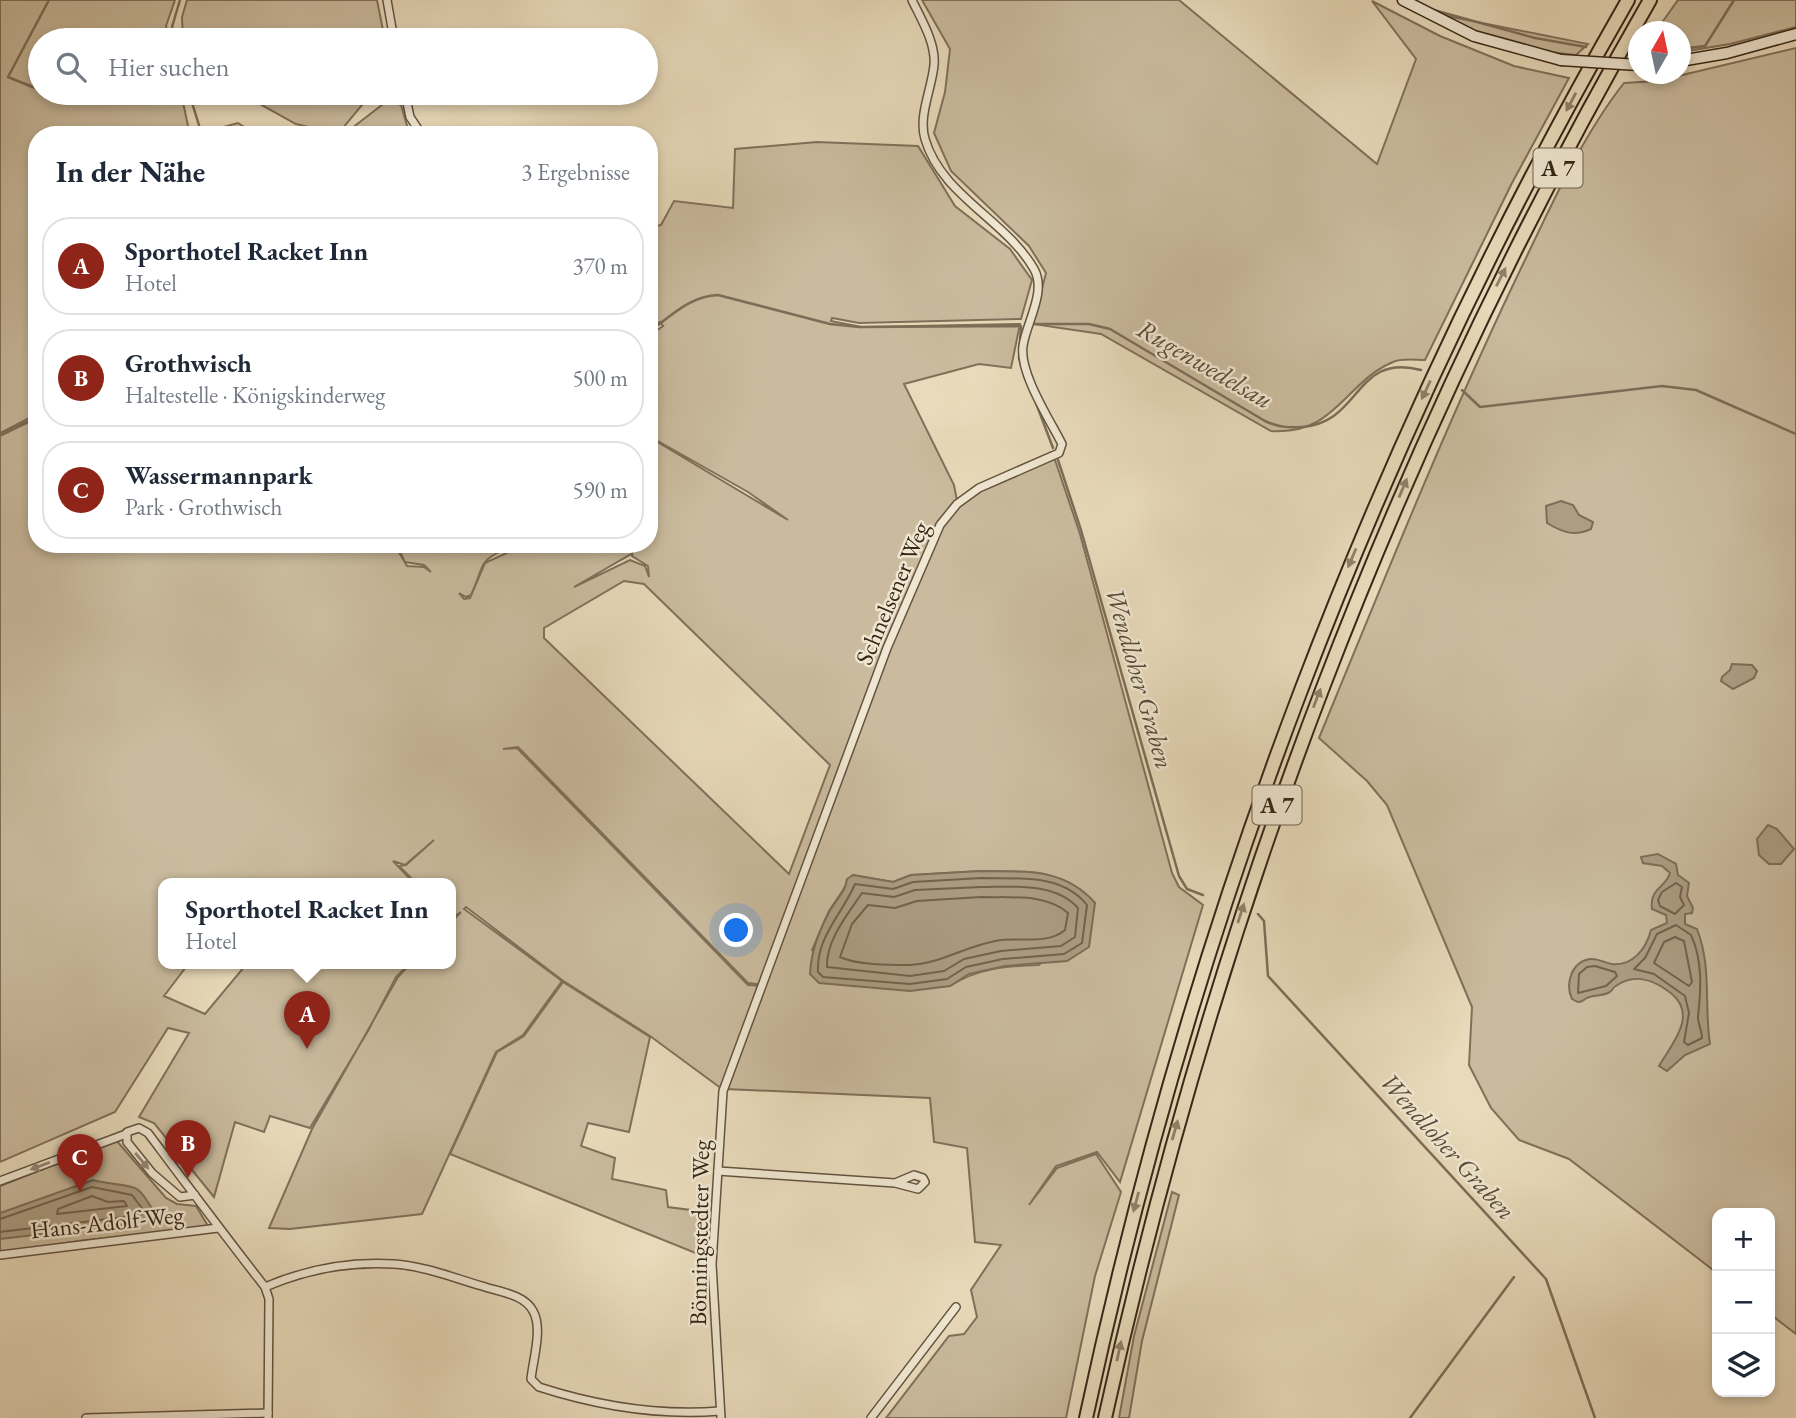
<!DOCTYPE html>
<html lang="de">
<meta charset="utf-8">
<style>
body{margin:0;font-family:"EB Garamond",serif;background:#f6f6f7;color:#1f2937}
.controls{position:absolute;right:21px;bottom:21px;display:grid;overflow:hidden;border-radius:14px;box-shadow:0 4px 10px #0003}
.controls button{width:63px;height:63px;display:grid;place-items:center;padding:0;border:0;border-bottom:2px solid #e0e1e3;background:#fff;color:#1f2937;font:35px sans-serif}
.compass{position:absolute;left:1628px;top:21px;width:63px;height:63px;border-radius:50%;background:#fff;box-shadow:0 4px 10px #0003;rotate:9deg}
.you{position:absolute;left:737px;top:931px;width:24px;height:24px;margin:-18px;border:5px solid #fff;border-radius:50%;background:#1a73e8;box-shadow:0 0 0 10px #1a73e833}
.badge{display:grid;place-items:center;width:46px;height:46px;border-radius:50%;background:#8f2418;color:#fff;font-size:23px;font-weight:700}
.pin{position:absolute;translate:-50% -58px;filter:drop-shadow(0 2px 4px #0008)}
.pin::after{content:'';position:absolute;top:37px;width:24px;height:21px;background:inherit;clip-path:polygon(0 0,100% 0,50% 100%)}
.popup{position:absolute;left:158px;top:878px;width:298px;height:91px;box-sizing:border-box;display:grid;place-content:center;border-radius:14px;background:#fff;filter:drop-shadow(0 2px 5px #0005);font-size:23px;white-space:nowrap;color:#747a83}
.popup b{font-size:26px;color:#1f2937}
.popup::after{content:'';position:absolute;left:50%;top:100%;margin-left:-14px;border:14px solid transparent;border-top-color:#fff}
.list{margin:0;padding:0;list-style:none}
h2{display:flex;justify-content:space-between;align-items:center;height:91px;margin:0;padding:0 28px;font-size:30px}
h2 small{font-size:23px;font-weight:400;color:#747a83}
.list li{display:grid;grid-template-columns:46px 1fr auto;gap:21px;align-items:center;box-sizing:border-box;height:98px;margin:0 14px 14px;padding:0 14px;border:2px solid #e0e1e3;border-radius:28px}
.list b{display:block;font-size:26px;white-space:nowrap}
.list p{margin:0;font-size:23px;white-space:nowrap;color:#747a83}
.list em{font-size:23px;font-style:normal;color:#747a83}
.icon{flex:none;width:38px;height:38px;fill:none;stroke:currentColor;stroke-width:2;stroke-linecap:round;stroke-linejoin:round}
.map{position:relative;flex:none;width:1796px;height:1418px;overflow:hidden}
.search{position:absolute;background:#fff;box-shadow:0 4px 10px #0003;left:28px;top:28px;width:630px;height:77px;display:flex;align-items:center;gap:18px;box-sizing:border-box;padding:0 24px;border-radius:38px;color:#747a83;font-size:26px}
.panel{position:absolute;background:#fff;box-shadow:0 4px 10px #0003;left:28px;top:126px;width:630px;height:427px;border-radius:28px}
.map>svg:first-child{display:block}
.green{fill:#cabb9e;stroke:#80705a;stroke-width:2;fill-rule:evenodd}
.water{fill:#ac9d83;stroke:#7d6d58;stroke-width:2}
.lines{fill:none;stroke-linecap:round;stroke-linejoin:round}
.shore{stroke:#72624d;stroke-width:2}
.stream{stroke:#7d6d58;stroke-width:2.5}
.minor-casing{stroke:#635340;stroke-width:10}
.secondary-casing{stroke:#372617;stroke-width:13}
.motorway-casing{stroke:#372617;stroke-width:16}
.minor{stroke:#f0e7d2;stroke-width:7}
.secondary{stroke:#f0e7d2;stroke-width:10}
.motorway{stroke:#e8daba;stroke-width:12}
.secondary-bridge-casing{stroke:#372617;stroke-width:13;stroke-linecap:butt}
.secondary-bridge{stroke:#f0e7d2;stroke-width:10}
.oneway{fill:#908068}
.oneway2{fill:#948674}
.labels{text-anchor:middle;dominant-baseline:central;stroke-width:5;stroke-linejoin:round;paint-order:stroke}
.shield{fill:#f0e7d2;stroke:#6e604f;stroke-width:2}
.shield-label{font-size:23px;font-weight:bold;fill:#372617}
.street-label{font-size:24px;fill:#372617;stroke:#f0e7d2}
.water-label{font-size:26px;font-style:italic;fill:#5a4a37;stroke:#f0e7d2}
</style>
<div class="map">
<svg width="1796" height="1418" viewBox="0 0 1796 1418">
<rect width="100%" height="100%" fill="#e8daba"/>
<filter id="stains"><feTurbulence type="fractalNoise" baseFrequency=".00286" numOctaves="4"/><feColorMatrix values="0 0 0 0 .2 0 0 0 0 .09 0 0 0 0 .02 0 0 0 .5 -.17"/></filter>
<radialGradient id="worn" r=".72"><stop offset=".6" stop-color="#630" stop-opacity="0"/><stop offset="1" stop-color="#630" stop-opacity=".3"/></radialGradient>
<g class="green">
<polygon points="0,0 175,0 166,26 170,40 40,40 40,93 181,93 190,135 37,135 37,414 0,433"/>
<polygon points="187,0 377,0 385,40 183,40 182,17"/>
<path d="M922 0H1179L1377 164 1416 59 1372 1 1440 36 1514 66 1569 78 1512 183 1425 360C1415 360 1401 358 1393 362 1345 382 1335 436 1271 431L1101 334 1033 324 1046 273 1029 246 951 171 934 133 945 92 950 49Z"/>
<polygon points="1678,0 1796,0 1796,27 1730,44 1681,52 1680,32 1656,31"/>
<path d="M1442 15 1588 44 1576 55C1525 51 1487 39 1442 15Z"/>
<path d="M1796 48V1334L1770 1314V1213H1717V1273L1569 1159 1519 1140 1491 1108 1469 1065 1472 1007 1387 805 1367 781 1319 738C1382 585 1443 432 1514 283 1546 217 1579 140 1624 83L1657 81Z"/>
<polygon points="240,93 372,93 338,134 296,124"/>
<polygon points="387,101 401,105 408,129 414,135 343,135"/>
<polygon points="238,123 257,135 206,135 208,131"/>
<path d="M817 142 918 146 955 206 1010 249 1032 280 1021 319 859 323 832 318 831 321 862 327 1020 324 1011 368 979 364 904 384 954 485 958 506 980 489 1054 457 1080 534 1172 873 1179 887 1203 905 1120 1182 1097 1152 1056 1166 1029 1205 1057 1168 1096 1154 1121 1192 1095 1276 1066 1418H886L949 1336 964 1334 977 1317 971 1290 1001 1245 975 1242 967 1148 934 1142 930 1098 726 1089 764 985 748 983 518 747 503 749 517 748 748 985 761 986 722 1089 650 1036 562 980 466 907 464 909 562 981 523 1035 496 1052 422 1214 290 1229 269 1228 312 1129 398 977 411 963H450L451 920 452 921 461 912 451 918 450 883H416L399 866 406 865 434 840 405 865 393 861 414 883H163V963H189L164 996 205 1014 245 966 243 963H410L396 977 368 1031 310 1128 270 1116 264 1132 235 1122 214 1197 154 1123 139 1117 189 1033 168 1028 115 1112 0 1162V436L37 418V544H394L407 566 424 567 431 572 424 565 405 562 396 544H516C476 562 487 559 471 595L466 597 459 593 464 599 470 598 485 563 526 544H633L631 554 574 587 630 560 645 566 649 577 648 566 632 556 634 544H649V437L788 520 748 492 649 436V336L663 326 660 322 649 330V227L661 225 674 201 733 208 735 149ZM624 581 644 584 830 765 789 874 544 638V628ZM981 871C1025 872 1063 867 1095 903L1039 965C1007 966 978 968 950 986L812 950 829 911 853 875 893 882 911 875Z"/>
<polygon points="563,982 650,1037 629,1132 588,1123 581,1146 615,1158 612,1179 666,1190 668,1207 706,1212 708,1258 450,1154 497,1052 524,1036"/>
<polygon points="116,1140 166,1198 177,1204 196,1206 208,1226 204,1229 86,1240 0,1253 0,1186"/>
<polygon points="1172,1192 1179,1195 1142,1341 1129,1418 1119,1418 1134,1336"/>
</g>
<g class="water">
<path d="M1561 501 1573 505 1579 515 1593 522 1591 529C1574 537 1562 532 1547 523L1546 506Z"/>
<polygon points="1732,664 1752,665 1757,671 1754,678 1733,689 1721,681 1722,677 1730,670"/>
<polygon points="1768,825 1777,829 1794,849 1781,864 1769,864 1759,855 1757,839"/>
<path d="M1658 854 1676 864 1678 875 1689 883 1687 896 1693 908 1692 913 1685 914V924L1697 929C1712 967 1704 1006 1710 1044L1685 1055 1667 1071 1659 1066C1671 1045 1698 1016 1672 994 1656 981 1635 972 1616 986 1609 990 1616 989 1608 993 1602 996 1593 995 1587 998 1580 1002 1580 1004 1572 999 1565 984 1571 962 1590 959 1598 958 1604 963 1612 964 1633 966 1646 949 1651 930L1667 923 1666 915 1652 909C1649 888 1666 888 1670 873L1662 866 1643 863 1641 857Z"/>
<path d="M981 871C1025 872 1063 867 1095 903L1089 947 1067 961 1005 966 969 974 950 986 910 991 819 983 810 974C811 952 818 934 828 914 835 900 845 894 847 879L853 875 893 882 911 875Z"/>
<path d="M93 1180C105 1184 129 1184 137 1189 149 1198 150 1212 163 1220L0 1239V1213Z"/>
</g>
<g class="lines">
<g class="shore">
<path d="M981 878C1018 879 1062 873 1087 905L1082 943 1064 954 1003 959 966 967 947 979 910 984 823 977 818 972C816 937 843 913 855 884L893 889 913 882Z"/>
<polygon points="1676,883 1682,887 1680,897 1684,905 1675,914 1660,906 1658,900 1662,892"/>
<path d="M981 887C1013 887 1055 882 1078 908L1075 937 1061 946 1001 951 964 959 944 971 910 976 827 967C826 940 848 914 862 893L894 897 915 890Z"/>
<path d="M981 897C1009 898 1046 893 1068 913L1065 930C1049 944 1022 938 1002 940 968 944 942 964 909 965 890 965 856 965 840 957L852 924 868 905 895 908 917 901Z"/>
<path d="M1676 925 1691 935C1703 961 1701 989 1698 1017 1698 1024 1702 1031 1702 1038L1688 1045 1684 1042 1689 1013 1685 996 1654 974 1634 969 1645 958 1657 934Z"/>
<polygon points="1675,937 1684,941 1692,982 1689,986 1654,963 1664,942"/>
<polygon points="1595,966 1615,972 1617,976 1606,986 1578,993 1579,974 1587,967"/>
<polygon points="92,1196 108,1202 124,1201 127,1206 57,1214 58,1209"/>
<polyline points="0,1219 92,1187 132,1195 144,1211 141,1215 0,1232"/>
</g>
<g class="stream">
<polyline points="1415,0 1424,6"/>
<polyline points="1430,9 1535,38 1586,47"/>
<polyline points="175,40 172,27 180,0"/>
<polyline points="1680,49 1705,46 1734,0"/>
<polyline points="40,90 8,77 49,0"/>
<polyline points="56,93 129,93"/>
<polyline points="189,93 202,135"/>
<path d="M1035 324H1089L1110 329 1265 421C1278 427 1288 428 1302 427 1362 423 1354 352 1421 370"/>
<path d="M649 332C671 316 690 296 718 295L830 324 859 327 1021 326 1019 358 1053 448"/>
<polyline points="1462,390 1480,407 1662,386 1696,390 1796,434"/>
<polyline points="0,434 37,417"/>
<polyline points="1058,460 1081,530 1179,876 1187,889 1203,895"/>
<polyline points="1258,914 1264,921 1268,976 1546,1279 1595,1418"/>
<polyline points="1410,1418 1514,1277"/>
</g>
<defs>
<g id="minor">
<polyline points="387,0 394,40"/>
<polyline points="405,93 410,117 422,135"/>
<polyline points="718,1171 895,1183 918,1189 925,1182 923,1178 914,1175 895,1183"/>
<polyline points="0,1181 126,1134"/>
<path d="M195 1195 180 1197 152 1173 127 1142V1132L139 1128 148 1133C187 1185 225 1236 265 1287L269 1299 268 1418"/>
<polyline points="0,1255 218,1228"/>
<path d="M265 1287C305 1270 350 1261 394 1264 424 1266 454 1278 482 1286 499 1292 524 1294 533 1311 543 1328 533 1360 531 1379L539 1387C598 1406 658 1416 720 1411"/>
<polyline points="86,1418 268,1413"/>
<path d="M721 1418 712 1264 723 1091 887 648 940 525 957 504 979 488 1059 453 1062 444C1050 420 1019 373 1023 346 1026 323 1047 292 1034 269 1006 220 941 195 925 139 918 116 932 88 934 65 936 43 921 19 912 0"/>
<polyline points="871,1418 956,1307"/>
</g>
<g id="secondary">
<polyline points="1403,0 1474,36 1561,60"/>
<polyline points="1680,61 1727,53 1796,34"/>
</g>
<g id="motorway">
<path d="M1086 1418C1193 920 1374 442 1628 0"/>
<path d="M1105 1418C1216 915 1393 447 1650 0"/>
</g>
</defs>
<use href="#minor" class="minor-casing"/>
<use href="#secondary" class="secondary-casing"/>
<use href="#motorway" class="motorway-casing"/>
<use href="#minor" class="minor"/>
<use href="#secondary" class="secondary"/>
<use href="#motorway" class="motorway"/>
<defs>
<polyline id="secondary-bridge" points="1561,60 1638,65"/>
</defs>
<use href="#secondary-bridge" class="secondary-bridge-casing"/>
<use href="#secondary-bridge" class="secondary-bridge"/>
</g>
<defs><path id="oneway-solid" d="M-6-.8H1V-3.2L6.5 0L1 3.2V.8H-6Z" transform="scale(1.75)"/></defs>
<g class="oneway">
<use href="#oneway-solid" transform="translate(1571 102) rotate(118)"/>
<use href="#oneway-solid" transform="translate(1501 277) rotate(-63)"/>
<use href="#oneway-solid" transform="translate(1426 390) rotate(115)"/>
<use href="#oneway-solid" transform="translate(1403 488) rotate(-67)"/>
<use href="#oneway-solid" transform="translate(1352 558) rotate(113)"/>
<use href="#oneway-solid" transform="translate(1317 698) rotate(-69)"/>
<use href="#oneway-solid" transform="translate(1241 913) rotate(-72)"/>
<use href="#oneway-solid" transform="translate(1175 1130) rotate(-74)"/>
<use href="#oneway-solid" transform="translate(1136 1202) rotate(105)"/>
<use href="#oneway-solid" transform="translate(1119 1351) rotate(-78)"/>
</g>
<g class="oneway2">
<use href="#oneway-solid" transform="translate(142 1161) rotate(50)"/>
<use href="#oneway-solid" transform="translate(40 1166) rotate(159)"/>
</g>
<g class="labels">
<g class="shield">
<rect x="1533.5" y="148.5" width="49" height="39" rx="5"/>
<rect x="1252.5" y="785.5" width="49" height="39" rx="5"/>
</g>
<g class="shield-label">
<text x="1558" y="168">A 7</text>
<text x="1277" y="805">A 7</text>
</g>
<g class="street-label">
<text transform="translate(892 593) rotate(-67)">Schnelsener Weg</text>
<text transform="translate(107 1222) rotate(-6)">Hans-Adolf-Weg</text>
<text transform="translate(699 1233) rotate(-89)">Bönningstedter Weg</text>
</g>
<g class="water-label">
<text transform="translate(1205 364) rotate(30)">Rugenwedelsau</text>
<text transform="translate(1140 678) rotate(74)">Wendloher Graben</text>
<text transform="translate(1448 1146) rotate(48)">Wendloher Graben</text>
</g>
</g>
<rect width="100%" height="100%" filter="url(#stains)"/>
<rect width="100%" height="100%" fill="url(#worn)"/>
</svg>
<div class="controls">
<button>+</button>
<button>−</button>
<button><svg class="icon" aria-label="layers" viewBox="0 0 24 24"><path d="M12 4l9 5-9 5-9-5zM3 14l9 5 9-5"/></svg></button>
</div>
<svg class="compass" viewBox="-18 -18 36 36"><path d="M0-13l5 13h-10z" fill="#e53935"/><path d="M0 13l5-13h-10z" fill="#747a83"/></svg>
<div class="you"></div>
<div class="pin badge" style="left:307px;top:1049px">A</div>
<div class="popup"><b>Sporthotel Racket Inn</b>Hotel</div>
<div class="pin badge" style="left:188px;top:1178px">B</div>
<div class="pin badge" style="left:80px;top:1192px">C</div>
<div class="search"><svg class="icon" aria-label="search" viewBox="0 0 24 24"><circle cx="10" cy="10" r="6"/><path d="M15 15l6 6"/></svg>Hier suchen</div>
<section class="panel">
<h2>In der Nähe<small>3 Ergebnisse</small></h2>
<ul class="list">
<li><span class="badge">A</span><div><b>Sporthotel Racket Inn</b><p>Hotel</p></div><em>370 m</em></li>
<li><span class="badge">B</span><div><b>Grothwisch</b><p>Haltestelle · Königskinderweg</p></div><em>500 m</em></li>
<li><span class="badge">C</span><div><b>Wassermannpark</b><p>Park · Grothwisch</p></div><em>590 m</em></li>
</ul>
</section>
</div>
